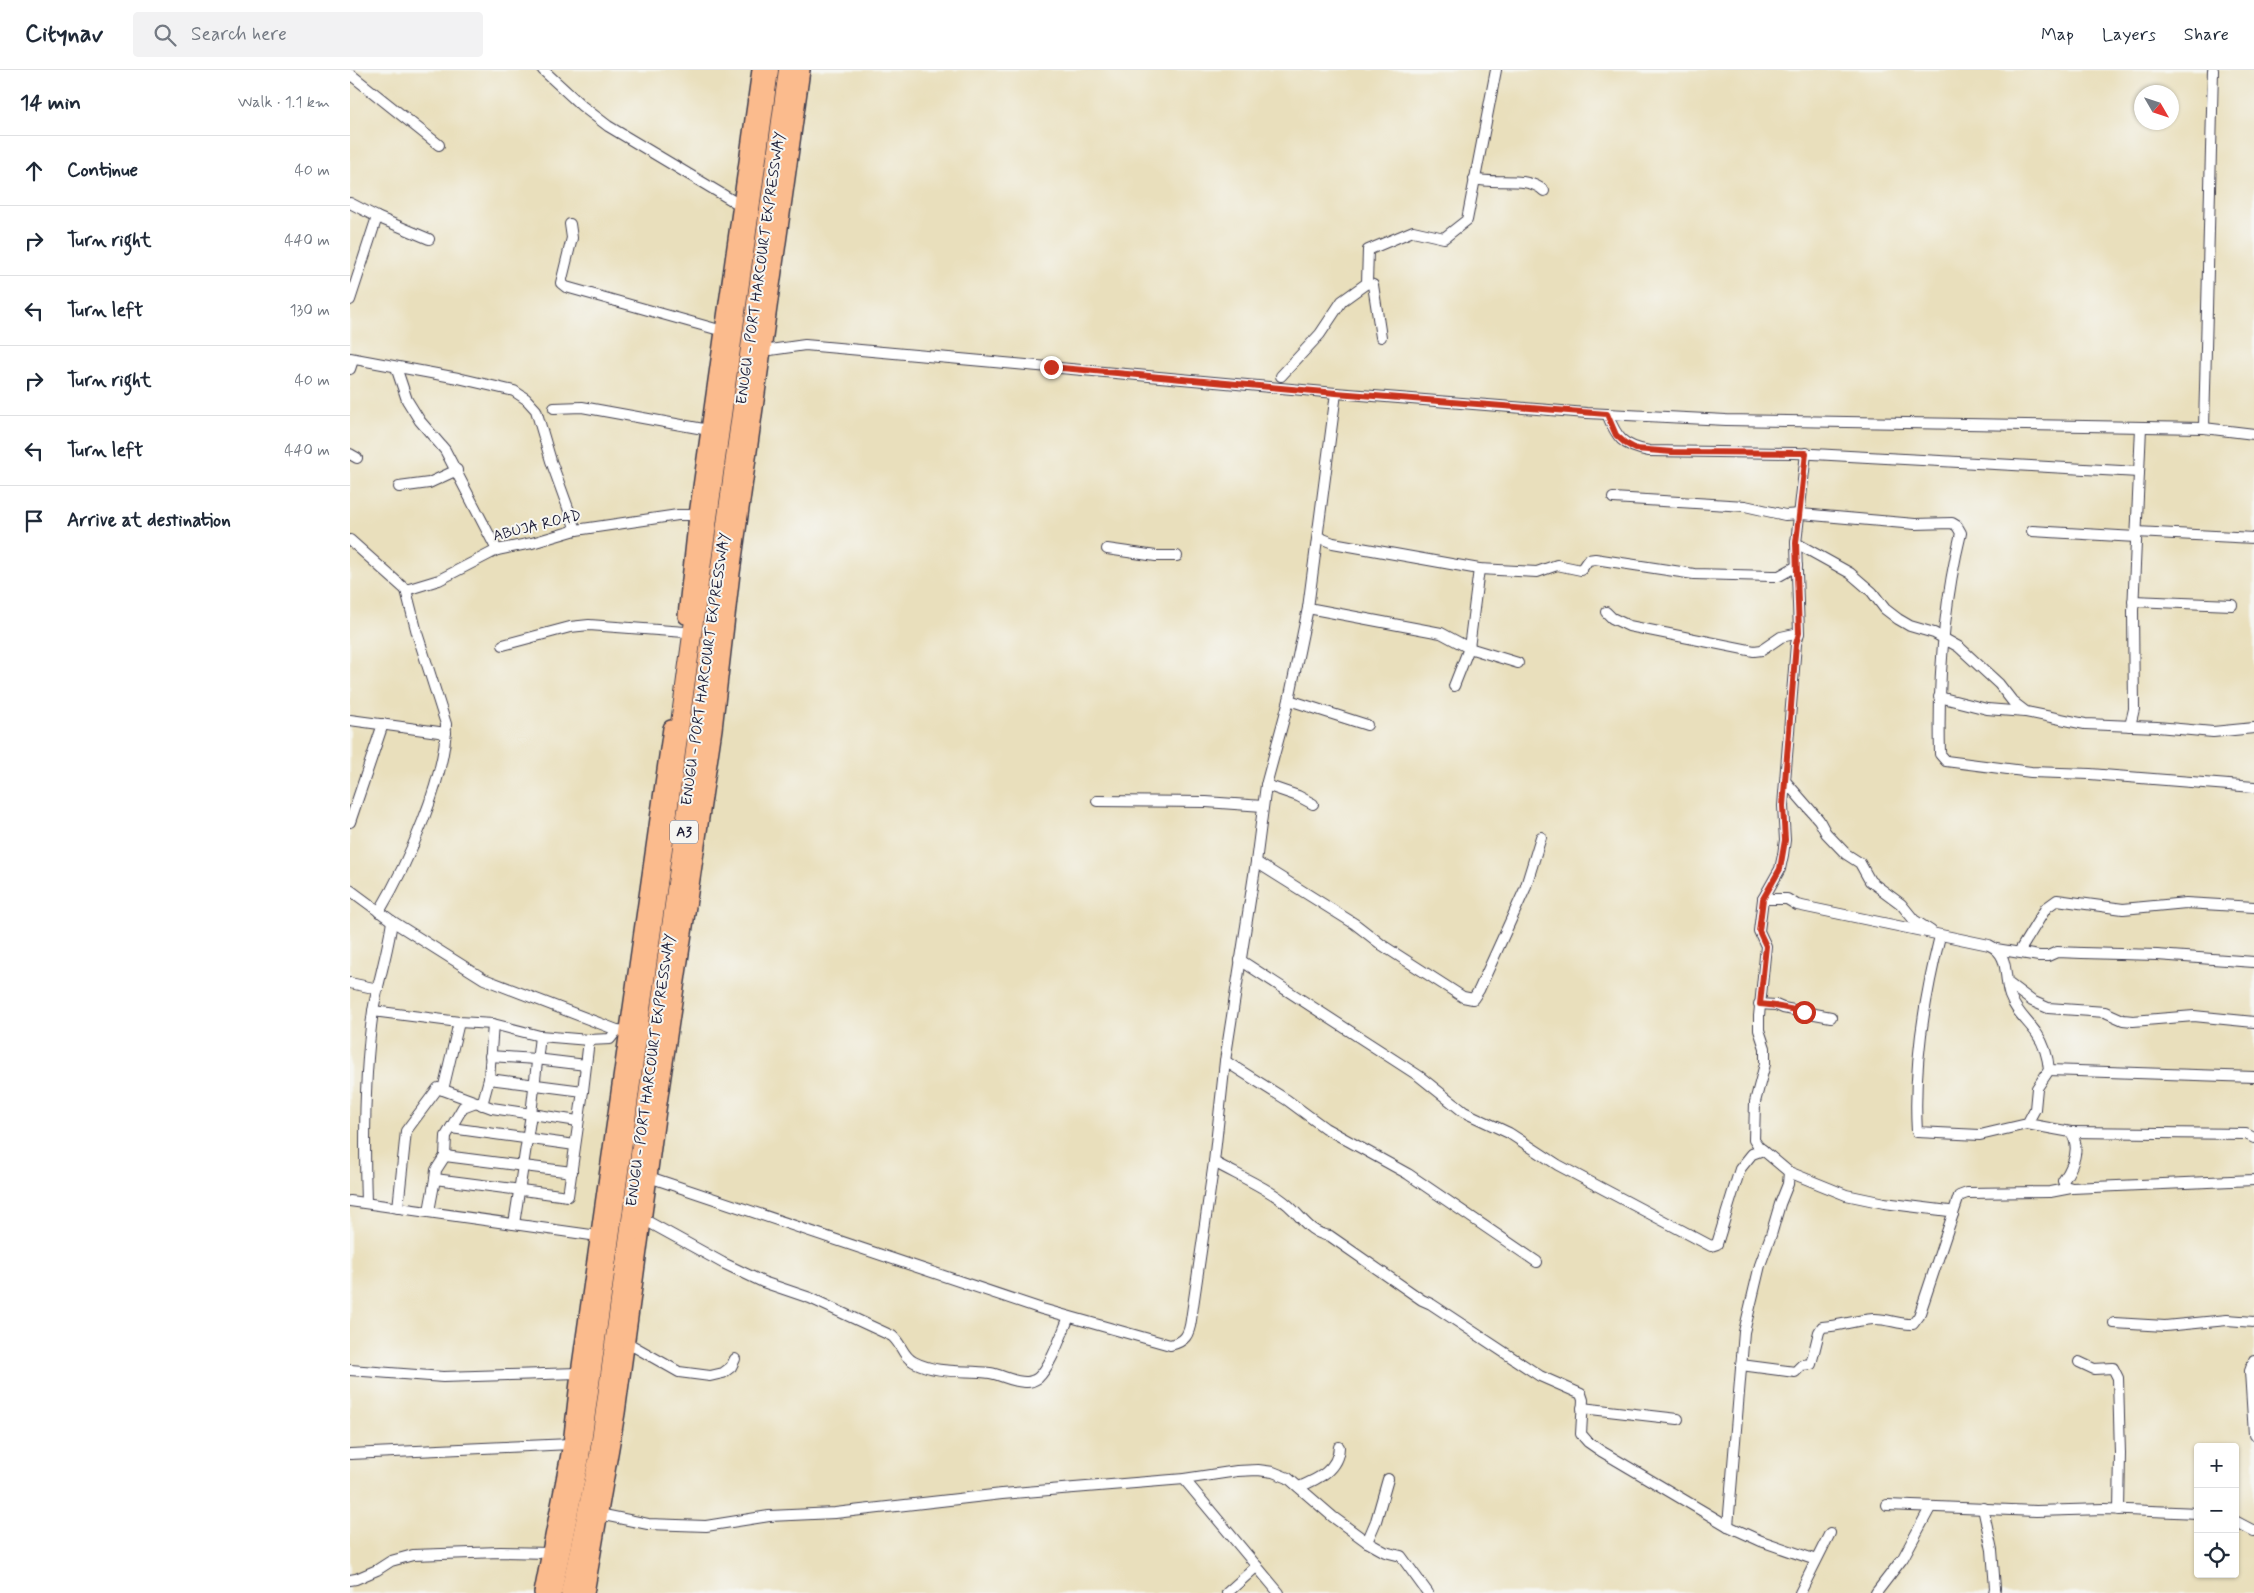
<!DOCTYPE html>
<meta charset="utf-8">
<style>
body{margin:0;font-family:Mynerve,sans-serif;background:#f2f2f3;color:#1f2937}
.controls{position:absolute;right:15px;bottom:15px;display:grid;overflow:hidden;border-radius:5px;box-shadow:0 1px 4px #0004}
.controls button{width:45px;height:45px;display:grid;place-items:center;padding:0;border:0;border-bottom:1px solid #e0e1e3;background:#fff;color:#1f2937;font:25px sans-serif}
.compass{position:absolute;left:1784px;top:15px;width:45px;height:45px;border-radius:50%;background:#fff;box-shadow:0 1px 4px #0004;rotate:129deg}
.stop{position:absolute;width:15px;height:15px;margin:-11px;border:4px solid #c8321e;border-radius:50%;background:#fff}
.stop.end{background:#c8321e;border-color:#fff;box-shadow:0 1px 5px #0008}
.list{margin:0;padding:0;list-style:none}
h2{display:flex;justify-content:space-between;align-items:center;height:65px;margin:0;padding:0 20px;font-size:21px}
h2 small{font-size:16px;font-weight:400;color:#747a83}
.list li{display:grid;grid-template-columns:32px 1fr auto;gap:15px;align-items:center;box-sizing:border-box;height:70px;padding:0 20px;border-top:1px solid #e0e1e3}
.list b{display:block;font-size:19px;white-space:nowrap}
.list em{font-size:16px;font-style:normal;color:#747a83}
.icon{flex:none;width:28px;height:28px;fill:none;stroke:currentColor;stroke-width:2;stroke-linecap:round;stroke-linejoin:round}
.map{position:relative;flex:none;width:1904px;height:1523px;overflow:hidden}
header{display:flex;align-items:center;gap:30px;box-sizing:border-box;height:70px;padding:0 25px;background:#fff;border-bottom:1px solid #e0e1e3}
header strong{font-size:24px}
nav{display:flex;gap:28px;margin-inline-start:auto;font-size:18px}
.search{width:350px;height:45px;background:#f2f2f3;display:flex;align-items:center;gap:12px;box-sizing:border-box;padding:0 18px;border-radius:5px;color:#747a83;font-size:19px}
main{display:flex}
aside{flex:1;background:#fff}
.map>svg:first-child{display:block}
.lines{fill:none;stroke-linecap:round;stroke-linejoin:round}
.street-casing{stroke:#403e4e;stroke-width:12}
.primary-casing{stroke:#403e4e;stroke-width:18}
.highway-casing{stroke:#403e4e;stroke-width:20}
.street{stroke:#fff;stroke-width:10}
.primary{stroke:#fbbb8d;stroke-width:15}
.highway{stroke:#fbbb8d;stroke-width:18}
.route{stroke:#c8321e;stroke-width:6}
.labels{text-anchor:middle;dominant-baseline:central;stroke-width:4;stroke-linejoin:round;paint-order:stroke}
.shield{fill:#f6f6f2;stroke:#626272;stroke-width:1}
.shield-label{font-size:14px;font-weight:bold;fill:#22223b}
.street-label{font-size:15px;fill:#22223b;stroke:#f6f6f2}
</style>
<header>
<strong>Citynav</strong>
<div class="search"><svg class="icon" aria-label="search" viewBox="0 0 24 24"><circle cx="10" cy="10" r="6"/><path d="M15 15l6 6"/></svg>Search here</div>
<nav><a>Map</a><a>Layers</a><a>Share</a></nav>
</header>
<main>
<aside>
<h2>14 min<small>Walk · 1.1 km</small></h2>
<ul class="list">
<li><svg class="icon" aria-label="ahead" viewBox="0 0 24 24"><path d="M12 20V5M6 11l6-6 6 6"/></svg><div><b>Continue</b></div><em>40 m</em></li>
<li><svg class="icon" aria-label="right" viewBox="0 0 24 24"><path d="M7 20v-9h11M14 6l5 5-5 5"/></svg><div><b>Turn right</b></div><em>440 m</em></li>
<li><svg class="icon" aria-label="left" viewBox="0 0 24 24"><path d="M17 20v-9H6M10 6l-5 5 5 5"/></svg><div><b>Turn left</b></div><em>130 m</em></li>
<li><svg class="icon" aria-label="right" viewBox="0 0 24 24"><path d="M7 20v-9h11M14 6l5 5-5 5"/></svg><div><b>Turn right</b></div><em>40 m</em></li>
<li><svg class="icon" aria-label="left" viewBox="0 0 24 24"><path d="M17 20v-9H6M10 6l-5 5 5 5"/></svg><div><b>Turn left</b></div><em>440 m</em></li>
<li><svg class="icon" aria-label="arrive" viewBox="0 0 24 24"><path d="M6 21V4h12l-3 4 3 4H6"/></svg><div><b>Arrive at destination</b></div></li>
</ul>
</aside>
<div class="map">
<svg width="1904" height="1523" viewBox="0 0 1904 1523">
<rect width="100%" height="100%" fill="#f6f6f2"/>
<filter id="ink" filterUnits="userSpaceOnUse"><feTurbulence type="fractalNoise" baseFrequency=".02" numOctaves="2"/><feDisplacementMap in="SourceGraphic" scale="10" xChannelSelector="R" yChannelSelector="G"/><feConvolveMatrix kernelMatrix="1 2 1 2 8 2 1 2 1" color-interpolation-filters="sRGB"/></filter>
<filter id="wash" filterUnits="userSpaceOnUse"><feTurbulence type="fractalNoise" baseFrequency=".0096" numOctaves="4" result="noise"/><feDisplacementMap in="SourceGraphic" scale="20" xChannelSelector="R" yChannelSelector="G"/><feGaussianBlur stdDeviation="1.12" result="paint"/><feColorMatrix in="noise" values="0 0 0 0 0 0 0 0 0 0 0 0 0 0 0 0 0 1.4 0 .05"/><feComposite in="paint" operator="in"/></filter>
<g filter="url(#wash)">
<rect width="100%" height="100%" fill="#e9dfbc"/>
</g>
<g filter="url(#ink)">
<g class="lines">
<defs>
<g id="street">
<polyline points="193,0 232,36 258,56 390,135"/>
<polyline points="0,4 89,75"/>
<path d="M1124 109C1145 115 1178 105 1194 121"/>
<polyline points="0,133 27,147 79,169"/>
<polyline points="220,154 222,168 211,213 216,217 373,261"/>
<polyline points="1017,213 1023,215 1031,267"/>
<polyline points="0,230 27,147"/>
<polyline points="413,281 455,275 986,323 1237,343 1376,350 1854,358 1904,364"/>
<polyline points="0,288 108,308 164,321 176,329 186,340 201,391 226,460"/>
<polyline points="46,297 57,330 70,351 95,380 147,480"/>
<polyline points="0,299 3,290"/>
<polyline points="931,306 970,264 992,231 1017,213 1018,180 1063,161 1094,168 1117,150 1146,0"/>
<polyline points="204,338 232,337 359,360"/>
<path d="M1257 344C1267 368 1272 376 1299 381L1445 383 1789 402"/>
<polyline points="1854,358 1863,0"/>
<polyline points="0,384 7,388"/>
<polyline points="49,417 79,413 107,400"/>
<path d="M1263 428 1395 436 1435 445 1451 444 1565 454 1602 453 1607 456 1611 463C1593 536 1588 610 1590 684L1596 691 1681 702 1740 704 1904 717"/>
<polyline points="1682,461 1786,467"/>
<polyline points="1786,462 1904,468"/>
<polyline points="968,467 983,473 1129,499 1187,502 1207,495 1231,500 1238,490 1245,489 1344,504 1422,506 1429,506 1447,496"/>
<polyline points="0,470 56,520"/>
<polyline points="1446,473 1500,503 1522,522 1535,539 1548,549 1560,556 1584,563 1609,577 1649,614 1663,632 1676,642 1735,654 1807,657 1863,662 1904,658"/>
<polyline points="757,479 806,486 827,486"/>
<polyline points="56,520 89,510 147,480 182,473 226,460 328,445 347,445"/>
<polyline points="1783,531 1882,535"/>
<polyline points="958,538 1091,563 1119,578 1168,593"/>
<polyline points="1256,542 1262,548 1279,556 1404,581 1412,580 1431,567 1449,563"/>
<polyline points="153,575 220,557 239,555 335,562"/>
<polyline points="1104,616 1119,578 1129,499"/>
<polyline points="1589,627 1637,639 1675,642"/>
<polyline points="939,630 1017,655"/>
<polyline points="0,650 96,663"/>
<polyline points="1780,656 1784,639 1783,541 1791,357"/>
<polyline points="1436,712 1469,750 1476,763 1496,784 1510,793 1520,811 1551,834 1564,850 1581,861"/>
<polyline points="916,715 948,726 963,734"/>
<polyline points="747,731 856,732 913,736"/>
<polyline points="0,752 33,654"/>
<polyline points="906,792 1005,854 1032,875 1113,927 1123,929 1129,920 1175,819 1191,767"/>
<polyline points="0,820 42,851 134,909 267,960 278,961"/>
<path d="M1413 829H1437L1447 835 1639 875C1661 885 1653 907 1660 926 1666 942 1677 950 1687 964 1694 974 1698 988 1699 1000L1687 1018 1685 1039 1677 1054 1721 1062C1731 1078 1723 1097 1713 1111L1715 1116 1722 1118 1904 1110"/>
<path d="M29 842C57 795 96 708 96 654L67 563 56 520"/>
<path d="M1590 866C1574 930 1563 996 1567 1062L1630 1065 1677 1054"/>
<polyline points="1646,879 1689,886 1698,886 1707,882 1732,883 1807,885 1904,892"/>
<polyline points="1669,882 1696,838 1707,830 1773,839 1836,833 1904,837"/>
<polyline points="890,890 1069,1006 1114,1042 1159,1063 1208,1095 1361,1176 1367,1174 1390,1099 1402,1084 1413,1080"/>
<polyline points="0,913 28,919"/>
<polyline points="1658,913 1682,931 1698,938 1755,942 1773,950 1783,951 1844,946 1904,952"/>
<polyline points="1409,934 1426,935 1433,938 1481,947"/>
<polyline points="23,941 109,952 143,954 190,966 239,970 260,969 267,960"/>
<polyline points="140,986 186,989 236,995"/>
<polyline points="875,991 937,1030 975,1058 1058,1104 1187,1192"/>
<polyline points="1699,1000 1904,1007"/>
<polyline points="139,1009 233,1021"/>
<polyline points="93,1020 109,952"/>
<polyline points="132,1035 139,1009 143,954"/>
<polyline points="101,1058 225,1075"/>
<polyline points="1721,1062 1896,1064 1904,1068"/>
<polyline points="95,1086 222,1102"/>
<path d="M864 1092C887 1105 918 1118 938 1135 952 1147 959 1163 980 1166L1072 1230 1081 1234 1190 1306 1231 1324 1233 1330 1231 1364 1238 1372 1251 1381 1378 1456 1411 1471 1466 1490"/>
<path d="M299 1107 692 1239 820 1275C835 1272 839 1265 841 1250L864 1092 875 991 906 792 916 715 939 630 958 538 986 323"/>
<polyline points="85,1109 86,1100 95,1086 96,1066 113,1037 126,1032"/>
<polyline points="0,1131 248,1166"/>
<path d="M16 1133C14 1071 14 1004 23 941 28 911 38 882 42 851"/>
<polyline points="48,1138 56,1061 88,1018 142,1038 228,1051"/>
<polyline points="79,1141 85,1109 218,1126 233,1021 239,970"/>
<polyline points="1603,1144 1609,1126 1617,1123 1700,1122 1721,1118"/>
<path d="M293 1149 373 1193 413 1212 460 1228 542 1266C552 1274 552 1286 564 1292 587 1304 614 1300 640 1303 652 1305 665 1313 677 1312 680 1312 685 1310 688 1308 701 1296 712 1263 719 1247"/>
<polyline points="164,1154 181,1044 190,966"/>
<polyline points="1764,1253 1815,1256 1877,1250 1904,1252"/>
<polyline points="276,1272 329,1302 360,1306 373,1303 381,1297 385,1289"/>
<polyline points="1904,1290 1900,1301 1904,1365"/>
<polyline points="1729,1292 1744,1299 1763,1298 1768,1308 1770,1384 1769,1440"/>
<path d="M1391 1295 1445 1302 1452 1295 1461 1294 1469 1262 1472 1257C1490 1256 1506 1250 1523 1249 1537 1248 1549 1255 1563 1254L1569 1246 1603 1144 1599 1141 1534 1133 1496 1125 1439 1102 1408 1076 1404 1070 1405 1032 1415 994V978L1409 960V946L1416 876 1409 861 1413 829 1430 799 1433 785 1435 770 1433 736 1446 574 1449 563 1446 473 1456 383"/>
<polyline points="0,1300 93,1307 229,1303"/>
<polyline points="1232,1338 1328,1349"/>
<polyline points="0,1384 221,1374"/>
<polyline points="834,1409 929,1523"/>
<path d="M949 1417C968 1409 988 1400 989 1377"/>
<polyline points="1537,1435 1686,1441 1754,1439 1848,1443"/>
<polyline points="1633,1438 1642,1480 1645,1518 1644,1523"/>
<polyline points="249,1444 298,1454 356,1456 419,1446 485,1443 652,1424 834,1409 887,1401 908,1400 923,1402 938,1408 983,1447 1017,1472 1035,1482 1051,1486 1078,1523"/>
<polyline points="1885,1451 1904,1461"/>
<polyline points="1378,1456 1394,1262 1410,1195 1421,1165 1430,1134 1438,1114 1439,1102"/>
<polyline points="1017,1472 1026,1451 1038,1409"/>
<polyline points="0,1510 6,1509 27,1500 41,1491 63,1485 150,1482 200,1483"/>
<polyline points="877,1523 907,1496"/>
<polyline points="1450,1523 1480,1463"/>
<polyline points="1526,1523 1553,1488 1580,1438"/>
</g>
<g id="primary">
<polyline points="336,546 347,445 410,0"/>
<polyline points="192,1523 221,1374 229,1303 321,658"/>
<polyline points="236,1523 267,1343 308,1040 364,659 382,503 452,0"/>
</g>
<g id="highway">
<polyline points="202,1523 230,1387 419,0"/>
<polyline points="220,1523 249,1385 438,0"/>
</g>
</defs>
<use href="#street" class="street-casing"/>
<use href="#primary" class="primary-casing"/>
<use href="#highway" class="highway-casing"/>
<use href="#street" class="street"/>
<use href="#primary" class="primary"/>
<use href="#highway" class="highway"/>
</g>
</g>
<g class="lines" filter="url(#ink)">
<path class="route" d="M701 297 986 323 1257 344 1266 365 1275 373 1286 379 1322 382 1456 383 1446 473 1449 563 1446 574 1433 736 1435 770 1430 799 1413 829 1409 861 1416 876 1410 934C1425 935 1439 939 1454 942"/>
</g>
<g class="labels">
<rect class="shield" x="320" y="750.5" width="28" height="23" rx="4"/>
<g class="shield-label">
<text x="334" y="762">A3</text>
</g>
<g class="street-label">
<text transform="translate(411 198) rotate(-82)">ENUGU - PORT HARCOURT EXPRESSWAY</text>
<text transform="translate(187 456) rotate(-14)">ABUJA ROAD</text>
<text transform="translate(356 599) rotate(-82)">ENUGU - PORT HARCOURT EXPRESSWAY</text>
<text transform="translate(301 1000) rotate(-82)">ENUGU - PORT HARCOURT EXPRESSWAY</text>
</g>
</g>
</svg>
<div class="controls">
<button>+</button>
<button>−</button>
<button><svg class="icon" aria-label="locate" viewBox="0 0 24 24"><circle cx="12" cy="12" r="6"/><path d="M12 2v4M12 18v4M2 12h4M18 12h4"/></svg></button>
</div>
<svg class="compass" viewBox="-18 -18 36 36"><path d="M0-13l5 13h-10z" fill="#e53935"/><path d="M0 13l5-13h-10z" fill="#747a83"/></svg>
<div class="stop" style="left:1454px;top:942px"></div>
<div class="stop end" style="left:701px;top:297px"></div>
</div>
</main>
